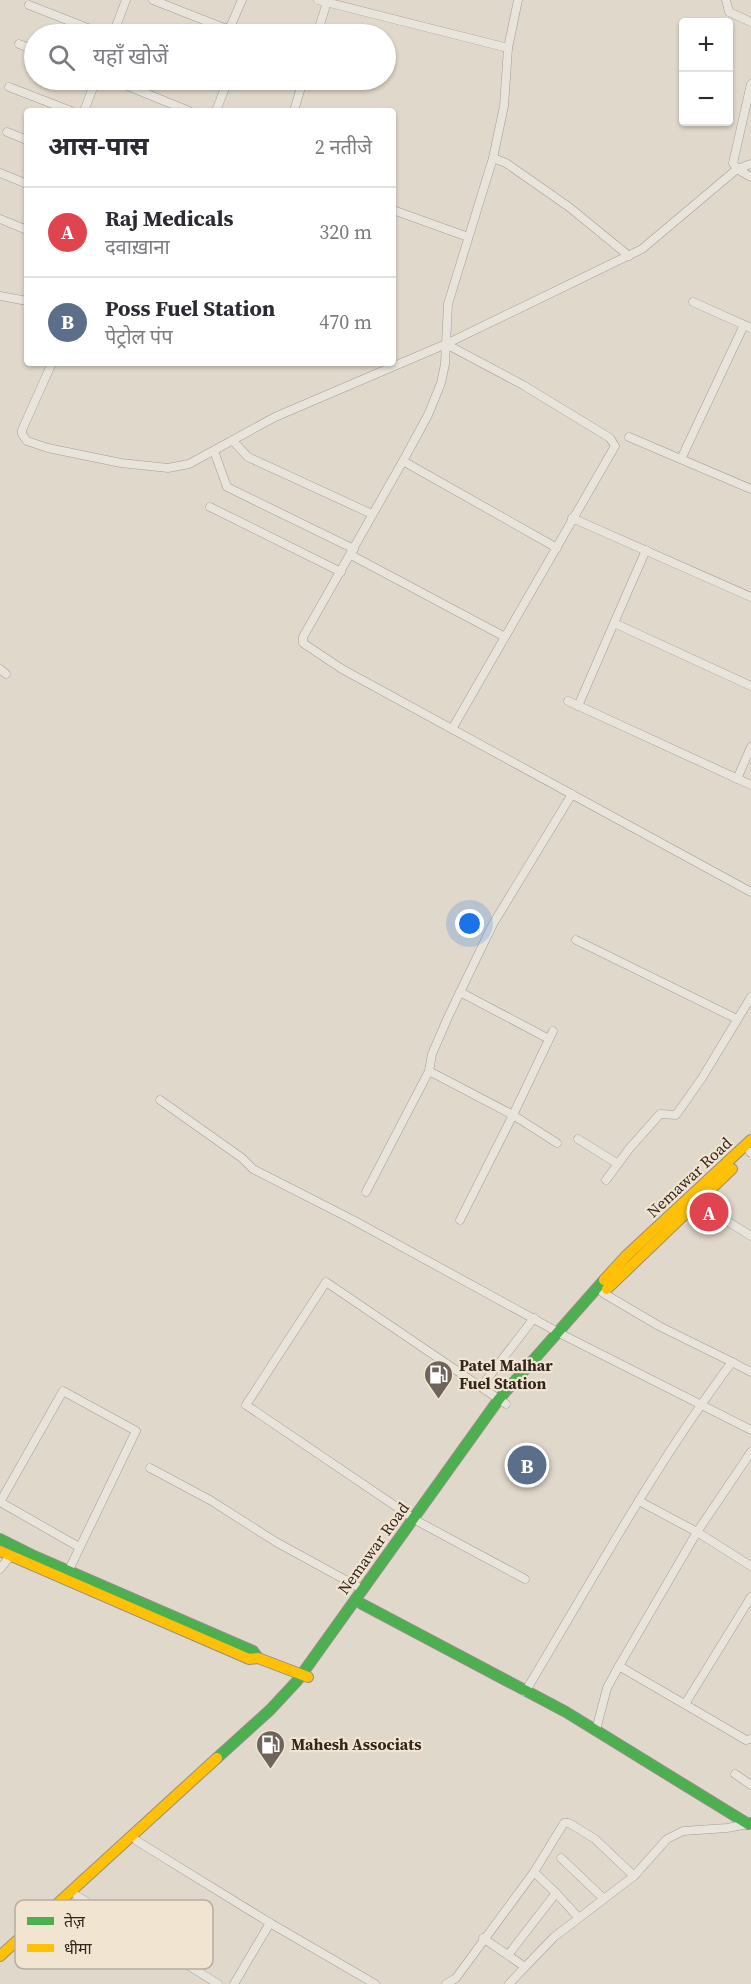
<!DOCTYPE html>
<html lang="hi">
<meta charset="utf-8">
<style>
body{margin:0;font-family:"Source Serif 4","Noto Sans Devanagari",serif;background:#f7f7f7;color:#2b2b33}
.controls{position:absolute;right:18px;top:18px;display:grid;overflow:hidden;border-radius:6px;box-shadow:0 2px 4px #0004}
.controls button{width:54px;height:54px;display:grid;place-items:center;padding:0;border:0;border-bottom:2px solid #e1e1e2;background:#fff;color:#2b2b33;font:30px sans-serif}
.you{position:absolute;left:470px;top:924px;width:21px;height:21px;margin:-15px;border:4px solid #fff;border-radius:50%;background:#1a73e8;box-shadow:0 0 0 9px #1a73e833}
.badge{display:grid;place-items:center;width:39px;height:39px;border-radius:50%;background:#d93025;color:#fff;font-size:20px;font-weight:700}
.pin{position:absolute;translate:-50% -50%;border:3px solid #fff;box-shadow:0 2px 6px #0006}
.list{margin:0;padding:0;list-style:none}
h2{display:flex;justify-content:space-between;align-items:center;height:78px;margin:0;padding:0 24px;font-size:26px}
h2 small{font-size:20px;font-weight:400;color:#7c7c81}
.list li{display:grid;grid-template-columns:39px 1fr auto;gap:18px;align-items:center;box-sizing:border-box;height:90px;padding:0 24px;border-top:2px solid #e1e1e2}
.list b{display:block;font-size:22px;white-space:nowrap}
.list p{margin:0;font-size:20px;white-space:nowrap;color:#7c7c81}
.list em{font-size:20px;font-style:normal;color:#7c7c81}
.icon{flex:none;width:33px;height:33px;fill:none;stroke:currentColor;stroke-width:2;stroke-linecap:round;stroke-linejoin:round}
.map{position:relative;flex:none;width:751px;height:1984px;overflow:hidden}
.search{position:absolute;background:#fff;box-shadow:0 2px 4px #0004;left:24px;top:24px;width:372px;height:66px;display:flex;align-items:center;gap:15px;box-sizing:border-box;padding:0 21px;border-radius:33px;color:#7c7c81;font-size:22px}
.panel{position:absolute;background:#fff;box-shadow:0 2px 4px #0004;left:24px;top:108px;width:372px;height:258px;border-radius:6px}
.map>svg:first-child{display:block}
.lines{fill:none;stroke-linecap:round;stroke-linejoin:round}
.street-casing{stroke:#a59d94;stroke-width:9}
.fast-casing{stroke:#958d84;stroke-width:12}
.slow-casing{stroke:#958d84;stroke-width:12}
.street{stroke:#e8e4dc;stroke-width:8}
.fast{stroke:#4caf50;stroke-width:10}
.slow{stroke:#ffc107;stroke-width:10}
.labels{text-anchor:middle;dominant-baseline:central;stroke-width:4.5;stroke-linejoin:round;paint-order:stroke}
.street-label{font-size:16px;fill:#32261e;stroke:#f1e5d1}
.poi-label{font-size:16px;font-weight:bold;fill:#32261e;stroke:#f1e5d1;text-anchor:start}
.key{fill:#f1e5d1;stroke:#b8ac9b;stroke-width:1.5}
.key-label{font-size:16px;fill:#32261e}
</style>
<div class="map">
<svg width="751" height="1984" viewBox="0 0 751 1984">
<rect width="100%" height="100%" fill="#e0d8cb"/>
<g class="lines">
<defs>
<g id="street">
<polyline points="153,0 224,28 229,28 231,25 242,0"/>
<polyline points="318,0 508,48"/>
<polyline points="518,0 508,48 504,106 493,158 448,304 445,364 441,383 428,415 403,461 303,637 303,643 342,669 751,892"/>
<polyline points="726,0 729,12 751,22"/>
<polyline points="29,5 103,34"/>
<polyline points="113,34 126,0"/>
<polyline points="317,34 327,2"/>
<polyline points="19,44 34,50"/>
<polyline points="113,80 189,111"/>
<polyline points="9,87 71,111"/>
<polyline points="84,111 96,80"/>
<polyline points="216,111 228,80"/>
<polyline points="294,111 303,80"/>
<polyline points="7,132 27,140"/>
<polyline points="493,158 506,163 569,207 629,256"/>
<polyline points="751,164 737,169 751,177"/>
<polyline points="0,173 27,184"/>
<polyline points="393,210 468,237"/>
<polyline points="0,219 27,230"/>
<polyline points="0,296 27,301"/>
<polyline points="693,302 751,328"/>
<polyline points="446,344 523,385 610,438 615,446 452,729"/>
<polyline points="52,363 22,430 22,434 27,441 48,448 121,463 168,468 189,464 275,417 446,344 642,249 737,169 733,163 751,84"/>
<polyline points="629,437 751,489"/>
<polyline points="233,441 248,457 372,514"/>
<polyline points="214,451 227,487 354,549"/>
<polyline points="681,459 744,325"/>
<polyline points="403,461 557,548"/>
<polyline points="210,507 341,572"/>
<polyline points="572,518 751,597"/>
<polyline points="646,550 614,623 751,686"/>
<polyline points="351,555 505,637"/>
<polyline points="0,669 6,674"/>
<polyline points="568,701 751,785"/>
<polyline points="578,706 614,623"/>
<polyline points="737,779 751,747"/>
<polyline points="576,940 737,1019"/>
<polyline points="460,992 549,1039"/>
<polyline points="553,1031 513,1115 429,1071 432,1054 449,1015 493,924 572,794"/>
<polyline points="160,1100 242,1158 253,1169 353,1220 565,1336 751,1430"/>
<polyline points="578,1139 618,1164"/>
<polyline points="750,1152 751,1153"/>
<polyline points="606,1180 629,1149 660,1114 676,1115 702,1078 751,997"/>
<polyline points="366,1192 429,1071"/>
<polyline points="697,1202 751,1236"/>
<polyline points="460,1220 513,1115 557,1143"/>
<polyline points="603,1293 659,1326 732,1362"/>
<polyline points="481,1387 534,1318"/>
<polyline points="506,1404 326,1282 246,1405 419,1522 525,1579"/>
<polyline points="150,1468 210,1500 276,1542 362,1589"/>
<polyline points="639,1501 697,1532 751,1566"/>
<polyline points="0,1569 10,1556"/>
<polyline points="67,1574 136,1431 63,1391 0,1502 79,1547"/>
<polyline points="619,1666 746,1740 751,1739"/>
<path d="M525 1692C592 1581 654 1466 732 1362L751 1372"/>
<polyline points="685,1704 751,1597"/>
<polyline points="596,1730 607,1688 619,1666 697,1532 751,1452"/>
<polyline points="735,1774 751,1785"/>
<polyline points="137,1841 270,1923"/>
<polyline points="561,1858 604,1899"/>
<polyline points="556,1893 578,1917"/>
<polyline points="77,1896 218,1984"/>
<polyline points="483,1938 525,1967 554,1937 634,1876 667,1839 683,1831 727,1828 748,1824"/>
<polyline points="508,1955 556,1893 534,1872"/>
<polyline points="234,1984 270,1923 375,1984"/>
<polyline points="446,1984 456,1978 534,1872 564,1823 569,1823 595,1839 634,1876"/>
<polyline points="509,1984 525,1967"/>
</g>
<g id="fast">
<polyline points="0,1539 34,1556 253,1651 258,1658"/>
<polyline points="362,1604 566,1712 748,1824 751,1823"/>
<polyline points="217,1758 270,1710 297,1681 499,1399 604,1280"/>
</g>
<g id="slow">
<polyline points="604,1280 626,1256 751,1140"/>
<polyline points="607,1289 732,1169"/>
<polyline points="0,1551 249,1659 258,1658 308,1677"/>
<polyline points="0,1956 217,1758"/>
</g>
</defs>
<use href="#street" class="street-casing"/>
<use href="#fast" class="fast-casing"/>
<use href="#slow" class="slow-casing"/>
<use href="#street" class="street"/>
<use href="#fast" class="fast"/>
<use href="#slow" class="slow"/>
</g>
<defs>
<symbol id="fuel-pin" viewBox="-11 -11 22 30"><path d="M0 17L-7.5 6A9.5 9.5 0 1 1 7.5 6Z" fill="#6f645b" stroke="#f1e5d1"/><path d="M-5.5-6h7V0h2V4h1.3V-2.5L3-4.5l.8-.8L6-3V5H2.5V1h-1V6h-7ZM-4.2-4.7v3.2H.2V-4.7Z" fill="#fff"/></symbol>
</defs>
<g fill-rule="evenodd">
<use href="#fuel-pin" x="422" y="1358" width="33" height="45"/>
<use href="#fuel-pin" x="254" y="1728" width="33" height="45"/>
</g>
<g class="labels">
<g class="street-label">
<text transform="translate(689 1177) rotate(-43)">Nemawar Road</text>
<text transform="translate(373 1548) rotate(-54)">Nemawar Road</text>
</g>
<g class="poi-label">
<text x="459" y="1365">Patel Malhar<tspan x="459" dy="18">Fuel Station</tspan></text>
<text x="291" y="1744">Mahesh Associats</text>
</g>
</g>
<rect x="15" y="1900" width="198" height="69" rx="9" class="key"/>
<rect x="27" y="1917" width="27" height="8" fill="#4caf50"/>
<rect x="27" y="1944" width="27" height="8" fill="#ffc107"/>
<g class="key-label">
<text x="64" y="1927">तेज़</text>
<text x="64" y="1954">धीमा</text>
</g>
</svg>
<div class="controls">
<button>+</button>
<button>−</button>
</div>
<div class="you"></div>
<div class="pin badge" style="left:709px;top:1212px;background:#e0444e">A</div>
<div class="pin badge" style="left:527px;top:1465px;background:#5c6f8a">B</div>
<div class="search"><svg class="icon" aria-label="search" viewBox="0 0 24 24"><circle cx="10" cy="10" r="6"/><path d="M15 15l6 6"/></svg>यहाँ खोजें</div>
<section class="panel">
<h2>आस-पास<small>2 नतीजे</small></h2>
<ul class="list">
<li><span class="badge" style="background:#e0444e">A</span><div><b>Raj Medicals</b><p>दवाख़ाना</p></div><em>320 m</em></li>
<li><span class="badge" style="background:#5c6f8a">B</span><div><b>Poss Fuel Station</b><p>पेट्रोल पंप</p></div><em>470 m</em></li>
</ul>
</section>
</div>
